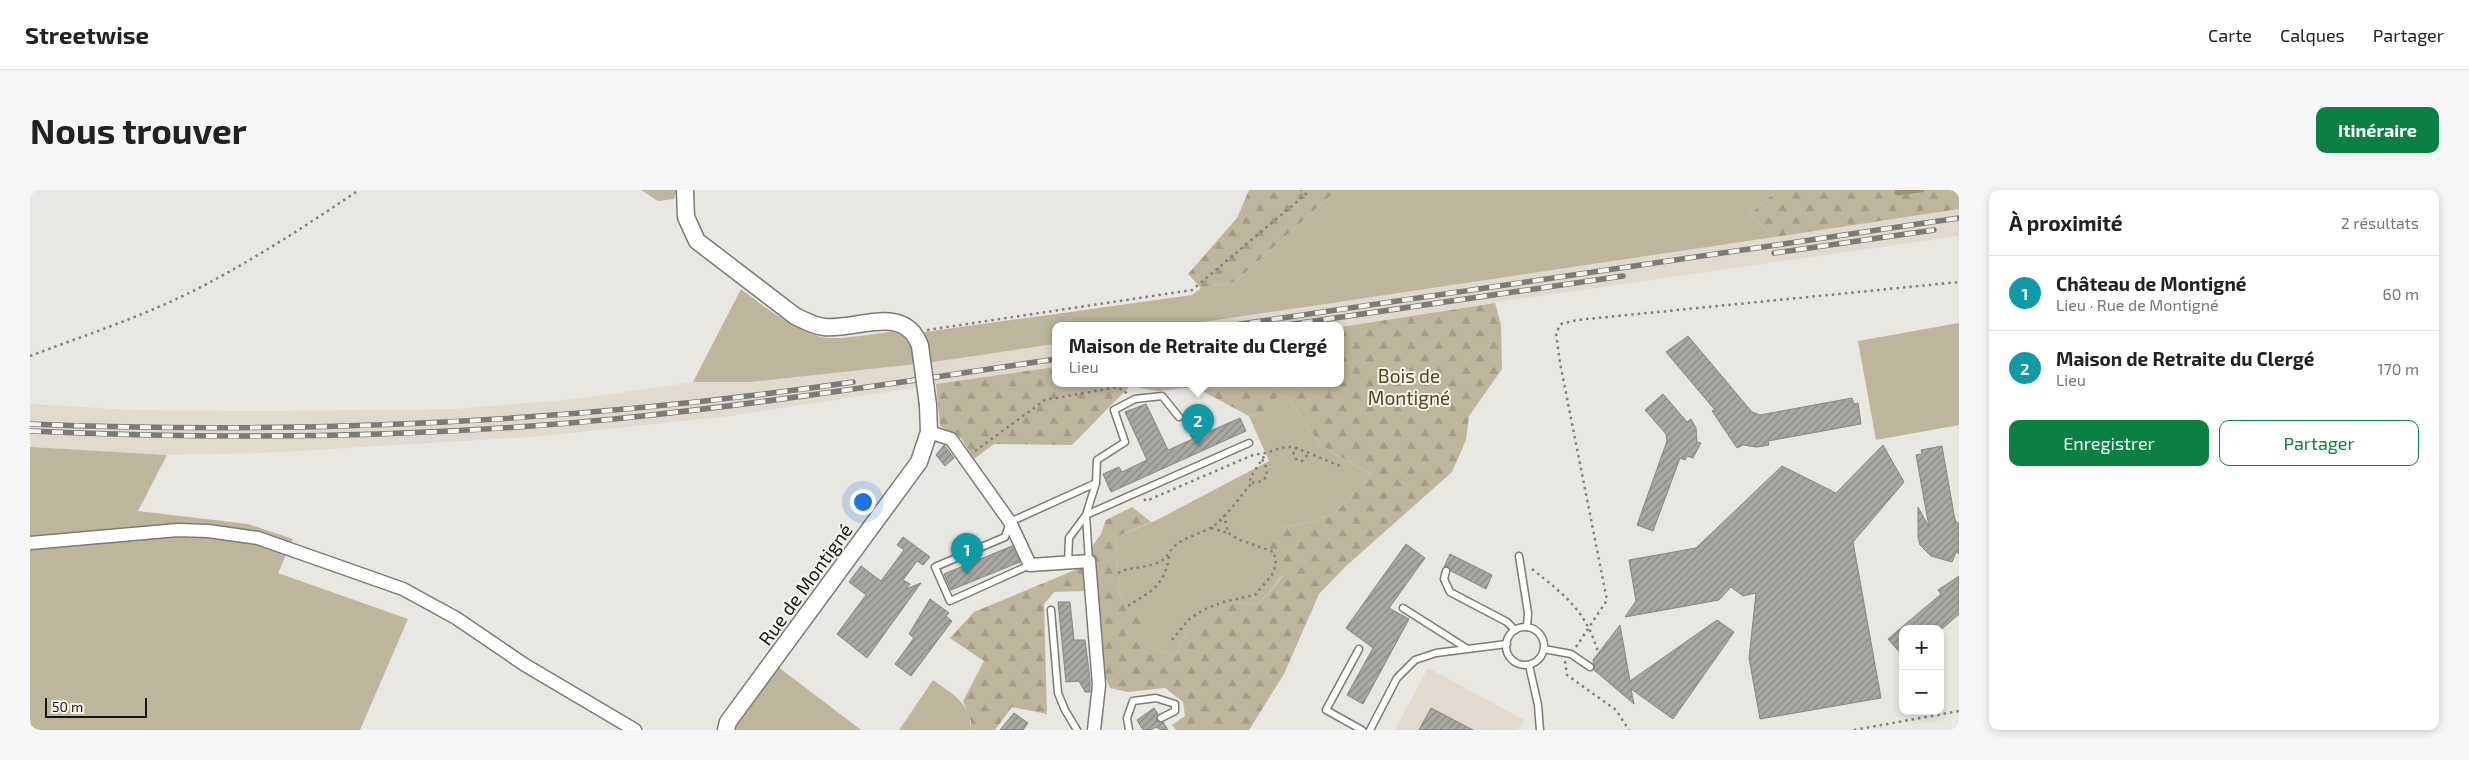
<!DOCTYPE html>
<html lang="fr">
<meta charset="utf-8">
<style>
body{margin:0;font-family:"Exo 2",sans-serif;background:#f6f6f6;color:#222}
.controls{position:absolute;right:15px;bottom:15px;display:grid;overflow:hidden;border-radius:10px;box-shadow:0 2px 8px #0003}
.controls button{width:45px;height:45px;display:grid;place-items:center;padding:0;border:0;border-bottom:1px solid #e0e0e0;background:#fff;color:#222;font:25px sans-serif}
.scale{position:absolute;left:15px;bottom:12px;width:102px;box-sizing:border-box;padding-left:5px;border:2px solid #161614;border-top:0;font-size:14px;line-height:18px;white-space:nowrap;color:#161614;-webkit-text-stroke:4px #f6f4ee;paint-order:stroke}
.you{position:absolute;left:832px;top:311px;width:18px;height:18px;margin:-12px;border:4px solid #fff;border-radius:50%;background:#1a73e8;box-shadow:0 0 0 8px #1a73e833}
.badge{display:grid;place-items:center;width:32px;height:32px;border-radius:50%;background:#0b8043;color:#fff;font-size:16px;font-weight:700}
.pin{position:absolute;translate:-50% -41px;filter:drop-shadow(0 1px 2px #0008)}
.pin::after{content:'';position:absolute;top:26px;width:18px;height:15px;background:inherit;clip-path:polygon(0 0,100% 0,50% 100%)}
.popup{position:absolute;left:1022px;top:132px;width:292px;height:65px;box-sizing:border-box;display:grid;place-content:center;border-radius:10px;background:#fff;filter:drop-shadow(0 1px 4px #0005);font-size:16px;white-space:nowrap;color:#767676}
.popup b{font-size:19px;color:#222}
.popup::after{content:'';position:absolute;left:50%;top:100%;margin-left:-10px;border:10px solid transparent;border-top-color:#fff}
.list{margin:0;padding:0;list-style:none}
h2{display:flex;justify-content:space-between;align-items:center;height:65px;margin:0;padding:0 20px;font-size:21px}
h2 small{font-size:16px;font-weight:400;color:#767676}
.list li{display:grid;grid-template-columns:32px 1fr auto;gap:15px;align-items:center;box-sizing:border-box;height:75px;padding:0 20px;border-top:1px solid #e0e0e0}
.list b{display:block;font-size:19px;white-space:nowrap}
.list p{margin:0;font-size:16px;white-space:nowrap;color:#767676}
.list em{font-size:16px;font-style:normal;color:#767676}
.actions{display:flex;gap:10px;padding:15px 20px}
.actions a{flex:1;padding:11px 0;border:1px solid #0b8043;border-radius:10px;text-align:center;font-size:18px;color:#0b8043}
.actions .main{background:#0b8043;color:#fff}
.map{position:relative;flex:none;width:1929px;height:540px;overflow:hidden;border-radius:10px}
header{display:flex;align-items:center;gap:30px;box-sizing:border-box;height:70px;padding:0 25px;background:#fff;border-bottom:1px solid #e0e0e0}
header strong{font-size:24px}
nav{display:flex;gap:28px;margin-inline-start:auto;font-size:18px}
.intro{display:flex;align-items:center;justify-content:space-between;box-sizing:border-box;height:120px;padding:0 30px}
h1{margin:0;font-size:35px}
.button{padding:12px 22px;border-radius:10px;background:#0b8043;color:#fff;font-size:18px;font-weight:700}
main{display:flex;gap:30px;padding:0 30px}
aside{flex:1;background:#fff;border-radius:10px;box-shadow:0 2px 8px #0003}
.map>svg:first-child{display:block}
.built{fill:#e0dbce}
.green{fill:#beb59d}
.forest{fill:url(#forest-firs)}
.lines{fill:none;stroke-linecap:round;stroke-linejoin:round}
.stream{stroke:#9d906c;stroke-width:4.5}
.building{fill:url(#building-hatch);stroke:#888680}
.service-casing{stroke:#7c7a75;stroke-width:9}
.minor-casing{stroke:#7c7a75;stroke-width:15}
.tertiary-casing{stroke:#7c7a75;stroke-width:19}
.path{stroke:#7f7e7a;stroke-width:2.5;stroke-dasharray:2.5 4;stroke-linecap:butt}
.service{stroke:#fff;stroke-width:6}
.minor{stroke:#fff;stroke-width:12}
.tertiary{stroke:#fff;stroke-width:16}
.rail-casing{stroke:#7b7a76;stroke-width:5.5}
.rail{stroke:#f6f4ee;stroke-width:4;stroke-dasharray:11;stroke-linecap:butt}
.tertiary-bridge-casing{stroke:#7c7a75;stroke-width:19;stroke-linecap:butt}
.tertiary-bridge{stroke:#fff;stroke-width:16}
.labels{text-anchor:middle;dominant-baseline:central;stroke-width:4;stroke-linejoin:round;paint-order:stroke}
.park-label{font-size:19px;fill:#534416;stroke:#f6f4ee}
.street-label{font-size:19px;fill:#161614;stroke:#f6f4ee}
</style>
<header>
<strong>Streetwise</strong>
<nav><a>Carte</a><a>Calques</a><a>Partager</a></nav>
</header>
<div class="intro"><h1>Nous trouver</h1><a class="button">Itinéraire</a></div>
<main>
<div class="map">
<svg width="1929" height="540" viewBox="0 0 1929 540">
<defs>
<pattern id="forest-firs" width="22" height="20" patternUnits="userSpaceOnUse" patternTransform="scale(1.25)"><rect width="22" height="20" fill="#beb59d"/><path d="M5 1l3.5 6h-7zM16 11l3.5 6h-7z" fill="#a39b86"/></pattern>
<pattern id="building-hatch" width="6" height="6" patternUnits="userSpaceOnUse" patternTransform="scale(1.25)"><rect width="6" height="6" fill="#a9a7a2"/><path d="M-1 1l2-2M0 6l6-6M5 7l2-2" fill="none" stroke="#898783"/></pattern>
</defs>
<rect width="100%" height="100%" fill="#e9e7e1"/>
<g class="built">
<polygon points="1929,19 1929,46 1474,111 1311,137 1147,136"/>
<polygon points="1025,154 1025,177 901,195 897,173"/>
<polygon points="887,174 890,197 699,226 503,247 233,263 137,265 0,257 0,214 103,220 232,221 424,219 546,209 663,192 720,192"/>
<polygon points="1398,478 1494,530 1488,540 1365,540"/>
</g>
<g class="green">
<polygon points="611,0 647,0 644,9 628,11"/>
<polygon points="1307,0 1745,0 1743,4 1719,25 1744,47 1147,136 1026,136 1025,154 897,173 893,155 895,142 1162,105 1171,98 1205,92"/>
<path d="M711 99C732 115 772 147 799 148 820 149 846 143 868 141L880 150 887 174 720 192H663Z"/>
<polygon points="1929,133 1929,235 1846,250 1828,151"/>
<polygon points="1248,207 1258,207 1290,255 1341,284 1303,325 1274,334 1248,337 1237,375 1253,385 1228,415 1207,412 1156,442 1146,466 1120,458 1109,448 1102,421 1089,403 1086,347 1125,331 1239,271 1219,226 1233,223"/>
<polygon points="0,257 137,265 108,321 218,334 263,349 248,383 378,429 330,540 0,540"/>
<polygon points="747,476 831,540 703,540"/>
<path d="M903 490C921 503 943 514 940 540H869Z"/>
</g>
<g class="forest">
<polygon points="1219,0 1307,0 1205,92 1171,98 1158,84 1207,28"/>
<polygon points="1745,0 1929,0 1929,19 1744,47 1719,25 1743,4"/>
<polygon points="1465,113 1471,135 1472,179 1439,226 1436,250 1422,282 1315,377 1289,404 1254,484 1219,540 1146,540 1142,535 1155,526 1153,512 1135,498 1098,502 1080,498 1072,480 1055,401 1024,402 1014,414 1017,524 982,517 965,540 940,540 941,532 933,511 954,471 920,448 944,422 1045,380 1071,344 1076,330 1102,317 1121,332 1086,347 1089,403 1102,421 1124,431 1109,448 1120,458 1146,466 1156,442 1182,421 1207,412 1228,415 1253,386 1237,375 1234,359 1248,337 1274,334 1303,325 1341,284 1290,255 1258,207 1248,207 1233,223 1219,226 1174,202 1155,198 1127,201 1100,196 1042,255 964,254 944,269 931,248 910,236 906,194 1025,177 1026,194 1310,194 1311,137"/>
</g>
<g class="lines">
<polyline class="stream" points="1868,0 1867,3 1892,0"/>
</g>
<g class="building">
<polygon points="1658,146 1722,222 1730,225 1822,208 1824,214 1828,213 1831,234 1738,251 1739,255 1727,257 1713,255 1707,258 1682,221 1685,220 1636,162"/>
<polygon points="1633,204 1657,232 1661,229 1666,238 1667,252 1671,253 1663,268 1657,266 1655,270 1650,268 1623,341 1607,335 1637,251 1636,244 1615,220"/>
<polygon points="1116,214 1138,260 1163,249 1160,245 1177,237 1178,242 1210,228 1216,241 1081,302 1073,284 1089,277 1092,282 1117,270 1095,222"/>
<polygon points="914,255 924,268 915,276 906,265"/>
<polygon points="1853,255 1874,292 1823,352 1851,508 1730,529 1719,468 1726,403 1713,406 1701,397 1689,410 1595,427 1606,411 1599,370 1666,358 1752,276 1806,303"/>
<polygon points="1912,256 1925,330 1929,334 1929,364 1926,362 1922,372 1901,366 1890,355 1888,347 1888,317 1899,337 1886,265 1892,264 1891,260"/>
<polygon points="873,347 900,367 893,375 887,371 873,390 880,394 876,399 891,393 837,468 807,444 836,405 819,392 831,376 851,391 874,360 867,355"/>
<polygon points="1376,354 1395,368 1359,418 1379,429 1333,514 1317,505 1343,458 1316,438"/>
<polygon points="982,356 990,372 921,400 914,384"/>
<polygon points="1420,364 1462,385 1456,399 1421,381 1418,376 1414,377"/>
<polygon points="1929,386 1929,424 1912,439 1873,439 1873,466 1858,449 1911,404 1908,400"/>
<polygon points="900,409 919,423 916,426 922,431 881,486 865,474 884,448 879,444"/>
<polygon points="1028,412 1040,412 1044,450 1055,450 1060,489 1060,502 1055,502 1049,491 1036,492"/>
<polygon points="1687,430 1704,442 1643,529 1601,499 1604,514 1564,480 1563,470 1590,435 1600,491"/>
<polygon points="1124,518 1128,524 1127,531 1133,532 1138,540 1131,540 1126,537 1121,540 1113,540 1107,530"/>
<polygon points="1401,518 1443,540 1389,540"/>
<polygon points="984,523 998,533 993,540 970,540"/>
</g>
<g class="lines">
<defs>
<g id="service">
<polyline points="1489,366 1498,423 1497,437"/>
<polyline points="1059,371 1056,325 1066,293 1067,270 1095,252 1084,220 1105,209 1132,206 1149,227"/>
<polyline points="1038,373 1039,348 1056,325 1219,253"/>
<polyline points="1000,375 920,411 905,377 975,347 980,332 1066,293"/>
<polyline points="1416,381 1414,389 1420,402 1477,432 1485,440"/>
<polyline points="1373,418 1436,458"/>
<polyline points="1021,420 1028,503 1035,520 1047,540"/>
<circle cx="1495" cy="456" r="19"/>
<polyline points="1329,459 1296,520 1332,540"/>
<polyline points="1514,459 1541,464 1560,477"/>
<polyline points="1499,475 1508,515 1510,540"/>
<polyline points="1099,540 1097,528 1103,511 1126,508 1145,514 1145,521 1131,528"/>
<polyline points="1340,540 1367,488 1385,470 1406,463 1477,454"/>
</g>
<g id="minor">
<polyline points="899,242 921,249 980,332 1000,375 1059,371 1069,495 1064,540"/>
<polyline points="0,353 148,340 178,341 228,348 373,399 426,428 495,475 605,540"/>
</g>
<g id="tertiary">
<path d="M655 0 656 27 667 51 765 126C775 131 784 136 794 137 828 140 875 113 890 156"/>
<polyline points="696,540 698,532 889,272 899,242 898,215"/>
</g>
</defs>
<use href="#service" class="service-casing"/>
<use href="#minor" class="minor-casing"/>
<use href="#tertiary" class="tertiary-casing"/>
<g class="path">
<polyline points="897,140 1162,100 1276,4 1271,0"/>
<path d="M0 166C53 146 108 128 159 103 219 73 274 37 329 0"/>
<polyline points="1267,257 1263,262 1266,269 1272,271 1278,264"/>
<polyline points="945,261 1015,210 1088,197 1098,204"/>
<polyline points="1222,293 1232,291 1237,286 1236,277 1232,269"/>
<path d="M1114 309 1116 311 1225 264C1238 265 1247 257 1259 257 1269 257 1298 272 1311 276"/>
<polyline points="1181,338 1198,343"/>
<path d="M1502 379C1535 405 1556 421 1568 462"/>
<path d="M1088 383C1101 376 1115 379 1129 372 1136 369 1137 365 1142 359 1150 348 1171 344 1182 337 1197 327 1209 307 1221 294L1220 288 1235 265"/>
<path d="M1098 416C1121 401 1135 396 1139 366"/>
<polyline points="1142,450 1158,430 1173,420 1193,412 1225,405 1242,385 1246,375 1244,362 1210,350 1198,343 1194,325"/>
<polyline points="1546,457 1577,410 1530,173 1526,143 1531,134 1547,130 1929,92"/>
<polyline points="1535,471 1537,485 1586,520 1599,540"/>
<polyline points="1824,540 1929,521"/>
</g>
<use href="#service" class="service"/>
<use href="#minor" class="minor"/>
<use href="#tertiary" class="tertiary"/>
<defs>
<g id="rail">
<polyline points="1744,63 1904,40"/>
<polyline points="1198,136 1929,28"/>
<polyline points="1250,136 1593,86"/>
<path d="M0 234C276 245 550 232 823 192"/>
<path d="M0 241C195 250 390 248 584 229 732 214 879 191 1026 169"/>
</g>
</defs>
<use href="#rail" class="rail-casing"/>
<use href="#rail" class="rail"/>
<defs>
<polyline id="tertiary-bridge" points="890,156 898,215"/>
</defs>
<use href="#tertiary-bridge" class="tertiary-bridge-casing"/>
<use href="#tertiary-bridge" class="tertiary-bridge"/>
</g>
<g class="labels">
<g class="park-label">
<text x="1379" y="185">Bois de<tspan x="1379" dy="22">Montigné</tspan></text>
</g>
<g class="street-label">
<text transform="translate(775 394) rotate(-54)">Rue de Montigné</text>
</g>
</g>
</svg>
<div class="controls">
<button>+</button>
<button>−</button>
</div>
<div class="scale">50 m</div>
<div class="you"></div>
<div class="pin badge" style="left:937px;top:384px;background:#0f9aa8">1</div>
<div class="pin badge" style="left:1168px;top:255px;background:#0f9aa8">2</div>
<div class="popup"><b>Maison de Retraite du Clergé</b>Lieu</div>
</div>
<aside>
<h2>À proximité<small>2 résultats</small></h2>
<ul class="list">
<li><span class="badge" style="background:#0f9aa8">1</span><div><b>Château de Montigné</b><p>Lieu · Rue de Montigné</p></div><em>60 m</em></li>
<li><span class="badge" style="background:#0f9aa8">2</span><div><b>Maison de Retraite du Clergé</b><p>Lieu</p></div><em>170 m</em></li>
</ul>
<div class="actions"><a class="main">Enregistrer</a><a>Partager</a></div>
</aside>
</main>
